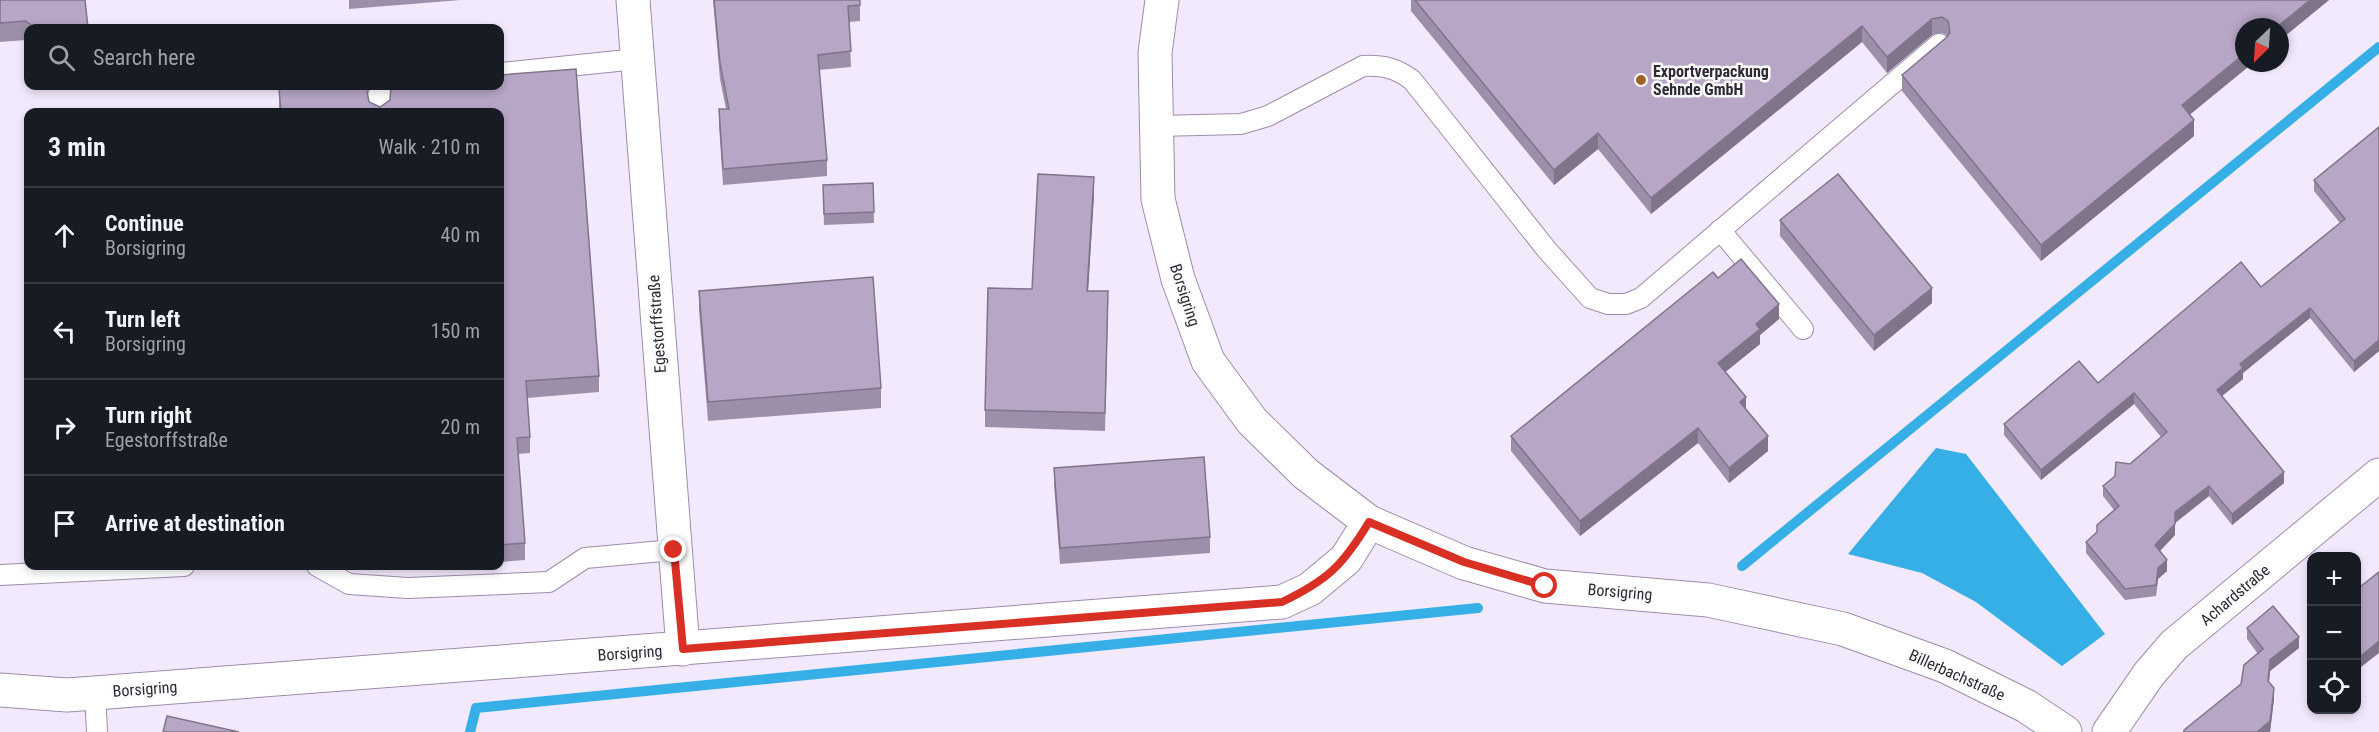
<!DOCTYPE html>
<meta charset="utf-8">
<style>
body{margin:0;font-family:"Roboto Condensed",sans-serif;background:#242831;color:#f1f3f6}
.controls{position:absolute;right:18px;bottom:18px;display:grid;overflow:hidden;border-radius:12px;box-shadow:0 3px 9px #0003}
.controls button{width:54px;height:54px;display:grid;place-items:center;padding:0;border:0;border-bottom:2px solid #363941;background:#171b24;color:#f1f3f6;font:30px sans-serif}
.compass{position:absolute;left:2235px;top:18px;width:54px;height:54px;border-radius:50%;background:#171b24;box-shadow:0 3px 9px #0003;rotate:205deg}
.stop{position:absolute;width:18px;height:18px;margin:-14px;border:4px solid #d93025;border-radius:50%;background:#fff}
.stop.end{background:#d93025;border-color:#fff;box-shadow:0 2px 6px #0008}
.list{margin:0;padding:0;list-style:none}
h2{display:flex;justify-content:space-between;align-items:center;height:78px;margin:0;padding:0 24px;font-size:26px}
h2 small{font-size:20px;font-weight:400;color:#9ea1a6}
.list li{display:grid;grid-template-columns:39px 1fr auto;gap:18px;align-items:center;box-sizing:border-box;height:96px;padding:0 24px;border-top:2px solid #363941}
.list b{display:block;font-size:22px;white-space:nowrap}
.list p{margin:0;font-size:20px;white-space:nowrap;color:#9ea1a6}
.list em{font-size:20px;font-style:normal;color:#9ea1a6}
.icon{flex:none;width:33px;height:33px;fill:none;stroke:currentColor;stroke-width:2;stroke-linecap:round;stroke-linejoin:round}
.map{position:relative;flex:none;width:2379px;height:732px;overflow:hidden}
.search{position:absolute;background:#171b24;box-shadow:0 3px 9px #0003;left:24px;top:24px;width:480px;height:66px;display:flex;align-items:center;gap:15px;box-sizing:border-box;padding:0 21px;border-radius:12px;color:#9ea1a6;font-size:22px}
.panel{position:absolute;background:#171b24;box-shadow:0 3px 9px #0003;left:24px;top:108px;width:480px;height:462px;border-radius:12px}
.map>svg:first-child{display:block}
.water{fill:#35afe5}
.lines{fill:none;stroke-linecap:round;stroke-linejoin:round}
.stream{stroke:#35afe5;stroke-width:10}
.lane-casing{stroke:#9d8cab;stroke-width:22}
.street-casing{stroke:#9d8cab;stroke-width:35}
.lane{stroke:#fff;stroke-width:20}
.street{stroke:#fff;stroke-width:33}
.wall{fill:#9d8faa}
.shaded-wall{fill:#80748b}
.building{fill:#b7a6c6;stroke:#80748b;stroke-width:1.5}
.route{stroke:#d93025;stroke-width:8}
.poi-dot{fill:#a06029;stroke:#fbfbfb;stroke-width:2}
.labels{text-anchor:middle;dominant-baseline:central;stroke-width:5;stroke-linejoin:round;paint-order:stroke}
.poi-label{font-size:16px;font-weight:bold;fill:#302a36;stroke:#fbfbfb;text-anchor:start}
.street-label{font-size:16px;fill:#302a36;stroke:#fbfbfb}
</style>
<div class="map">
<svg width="2379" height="732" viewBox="0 0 2379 732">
<rect width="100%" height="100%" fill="#f3e9fd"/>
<polygon class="water" points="1936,448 1966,454 2105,634 2062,666 1976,602 1922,573 1848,554"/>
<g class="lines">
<g class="stream">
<polyline points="1742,566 2379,47"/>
<polyline points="470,732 476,708 1478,608"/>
</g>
<defs>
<g id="lane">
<polyline points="500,73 637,59"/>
<polyline points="379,112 378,96 390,86"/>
<path d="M1157 126 1241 124 1268 116 1363 66C1383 65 1396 68 1412 80L1547 250 1590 298 1608 304H1626L1641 298 1939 44"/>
<polyline points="1720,230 1803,329"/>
<polyline points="317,566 349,584 408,588 549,582 585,558 674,550"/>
<polyline points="0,575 184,566"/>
<polyline points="95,693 97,732"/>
</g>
<g id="street">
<polyline points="633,0 683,649"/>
<polyline points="1162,0 1155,53 1158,199 1178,279 1208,361 1252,421 1306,474 1369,522 1464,563 1545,586 1708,600 1843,629 1945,666 2026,706 2065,732"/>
<polyline points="0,690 67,695 95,693 1282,602 1310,589 1346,559 1369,522"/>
<polyline points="2109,732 2149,674 2174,645 2379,475"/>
</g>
</defs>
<use href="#lane" class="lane-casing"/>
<use href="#street" class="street-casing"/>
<use href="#lane" class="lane"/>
<use href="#street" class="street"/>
</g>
<g class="wall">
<polygon points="0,0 88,28 28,28 28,42 26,40 0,42"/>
<polygon points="349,0 461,0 349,9"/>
<polygon points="713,0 860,0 860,21 849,22 851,67 819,70 827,160 827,176 723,185 719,125 719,109 726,109 720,79"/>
<polygon points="1411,0 2329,0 2189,115 2194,136 2041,261 1902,91 1902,75 1948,36 1942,33 1932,35 1887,73 1862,42 1651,214 1598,149 1554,185 1411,11"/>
<polygon points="500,86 599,376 599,392 527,398 530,437 530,453 518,454 525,543 525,560 500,562 500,414 502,414 500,381 500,112 279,112 279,89 351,87 369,102 380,107"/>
<polygon points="2379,127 2379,351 2354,372 2310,318 2243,373 2243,379 2222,396 2284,483 2232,525 2209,496 2175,523 2175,535 2160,551 2167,571 2158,579 2156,596 2125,600 2086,553 2086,542 2097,533 2097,525 2114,510 2103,496 2103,486 2161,437 2134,404 2041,480 2004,435 2004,424 2098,383 2261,287 2340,223 2314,191 2314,180"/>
<polygon points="873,183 874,223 824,225 823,185"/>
<polygon points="1094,195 1088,291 1108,309 1105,431 985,427 985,410 1032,289"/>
<polygon points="1780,220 1932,303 1874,351 1780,236"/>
<polygon points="1718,278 1779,319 1760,335 1760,344 1725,372 1768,451 1729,483 1698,443 1580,536 1511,451 1511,436"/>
<polygon points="699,291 881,388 881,408 708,421 699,310"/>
<polygon points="1054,468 1210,537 1210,553 1060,564 1054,484"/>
<polygon points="425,566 454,566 425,568"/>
<polygon points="2247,628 2299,648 2270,671 2269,682 2274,699 2270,732 2184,732 2241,684 2258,654 2247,639"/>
</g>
<g class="shaded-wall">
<polygon points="2310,0 2329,0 2280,40 2280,27 2277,27"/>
<polygon points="1932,19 1932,35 1887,73 1887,57"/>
<polygon points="1862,26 1862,42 1651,214 1651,198"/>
<polygon points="2244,54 2244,63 2253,63 2182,121 2182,105"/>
<polygon points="2194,120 2194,136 2041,261 2041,245"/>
<polygon points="1598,133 1598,149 1554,185 1554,170"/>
<polygon points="1094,177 1094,195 1087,308 1087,291"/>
<polygon points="1932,288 1932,303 1874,351 1874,335"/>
<polygon points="1779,304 1779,319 1760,335 1760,344 1718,378 1718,363 1756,324"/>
<polygon points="2310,308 2310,318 2243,373 2243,379 2217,400 2217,390 2240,364"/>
<polygon points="2379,340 2379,351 2354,372 2354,361"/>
<polygon points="2134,393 2134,404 2041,480 2041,470"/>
<polygon points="1746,397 1746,412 1740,402"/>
<polygon points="1698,428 1698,443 1580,536 1580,521"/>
<polygon points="1768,436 1768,451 1729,483 1729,468"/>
<polygon points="2284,472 2284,483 2232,525 2232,514"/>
<polygon points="2209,486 2209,496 2175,523 2175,512"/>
<polygon points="2175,524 2175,535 2155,556 2155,545"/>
<polygon points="2167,560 2167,571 2158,579 2156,596 2158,568"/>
<polygon points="2299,637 2299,648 2270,671 2268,692 2270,660"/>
<polygon points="2379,641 2379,653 2356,671 2356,660"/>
<polygon points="2274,688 2274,699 2270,732 2257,732"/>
</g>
<g class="building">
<polygon points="0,0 85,0 88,28 35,28 26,21 0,23"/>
<polygon points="714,0 860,0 860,5 848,6 851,51 818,55 827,160 723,169 719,109 729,109 720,63"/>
<polygon points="1415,0 2310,0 2277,27 2244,27 2244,54 2182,105 2194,120 2041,245 1902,75 1947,37 1950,32 1948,21 1942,17 1932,19 1887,57 1862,26 1651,198 1598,133 1554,170"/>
<polygon points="576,69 599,376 526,381 530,437 517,438 525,543 500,545 500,414 503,413 500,365 500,112 281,112 279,89 320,86 351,86 351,87 366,86 369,102 380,107 390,100 391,86 500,86 500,75"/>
<polygon points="2379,127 2379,340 2354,361 2310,308 2240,364 2243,368 2217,390 2284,472 2232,514 2209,486 2175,512 2175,524 2155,545 2167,560 2158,568 2156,585 2125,589 2086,542 2097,532 2097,525 2119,506 2103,486 2115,476 2116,462 2130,464 2167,432 2134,393 2041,470 2004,424 2079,361 2098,383 2241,262 2261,287 2345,219 2314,180"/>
<polygon points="1038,174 1094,177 1087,291 1108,291 1105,413 985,410 988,288 1032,289"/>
<polygon points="1838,174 1932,288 1874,335 1780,220"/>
<polygon points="873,183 874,212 824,214 823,185"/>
<polygon points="1741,259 1779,304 1756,324 1760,329 1718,363 1746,397 1740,402 1768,436 1729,468 1698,428 1580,521 1511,436 1713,272 1718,278"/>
<polygon points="873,277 881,388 708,402 699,291"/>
<polygon points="1204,457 1210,537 1060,548 1054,468"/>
<polygon points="2379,572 2379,641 2356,660 2356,590"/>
<polygon points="2273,606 2299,637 2270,660 2268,681 2274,688 2270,721 2257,732 2184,732 2184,730 2241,684 2244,665 2263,649 2247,628"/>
<polygon points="167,716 239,732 163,732"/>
</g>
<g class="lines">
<path class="route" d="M674 550 683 649 1282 602C1328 580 1343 565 1369 522L1464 562 1545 586"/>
</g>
<circle class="poi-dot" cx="1641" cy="80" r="6"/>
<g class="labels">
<g class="poi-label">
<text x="1653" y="71">Exportverpackung<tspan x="1653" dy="18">Sehnde GmbH</tspan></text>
</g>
<g class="street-label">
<text transform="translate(1185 295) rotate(72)">Borsigring</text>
<text transform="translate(657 324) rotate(-94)">Egestorffstraße</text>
<text transform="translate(1620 592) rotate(5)">Borsigring</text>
<text transform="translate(2235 595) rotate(-40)">Achardstraße</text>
<text transform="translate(630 653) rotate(-4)">Borsigring</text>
<text transform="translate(1957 675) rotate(24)">Billerbachstraße</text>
<text transform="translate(145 689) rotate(-4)">Borsigring</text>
</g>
</g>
</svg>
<div class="controls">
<button>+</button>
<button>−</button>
<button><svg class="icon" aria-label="locate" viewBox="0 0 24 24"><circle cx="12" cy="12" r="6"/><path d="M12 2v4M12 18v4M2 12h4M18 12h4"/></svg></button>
</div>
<svg class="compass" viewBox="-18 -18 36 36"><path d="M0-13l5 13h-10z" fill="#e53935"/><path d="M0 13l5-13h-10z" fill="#9ea1a6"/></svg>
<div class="stop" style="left:1545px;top:586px"></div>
<div class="stop end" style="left:674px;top:550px"></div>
<div class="search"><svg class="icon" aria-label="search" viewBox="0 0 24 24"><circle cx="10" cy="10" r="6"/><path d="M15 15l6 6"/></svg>Search here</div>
<section class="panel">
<h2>3 min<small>Walk · 210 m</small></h2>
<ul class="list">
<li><svg class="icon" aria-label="ahead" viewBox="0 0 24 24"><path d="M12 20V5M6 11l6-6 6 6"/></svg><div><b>Continue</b><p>Borsigring</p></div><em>40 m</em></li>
<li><svg class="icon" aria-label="left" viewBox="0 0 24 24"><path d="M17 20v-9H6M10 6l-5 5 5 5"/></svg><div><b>Turn left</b><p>Borsigring</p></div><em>150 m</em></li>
<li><svg class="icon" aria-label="right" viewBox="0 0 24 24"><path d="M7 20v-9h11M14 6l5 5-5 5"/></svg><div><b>Turn right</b><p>Egestorffstraße</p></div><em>20 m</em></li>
<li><svg class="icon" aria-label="arrive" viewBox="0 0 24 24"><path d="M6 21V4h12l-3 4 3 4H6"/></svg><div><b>Arrive at destination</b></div></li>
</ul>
</section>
</div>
